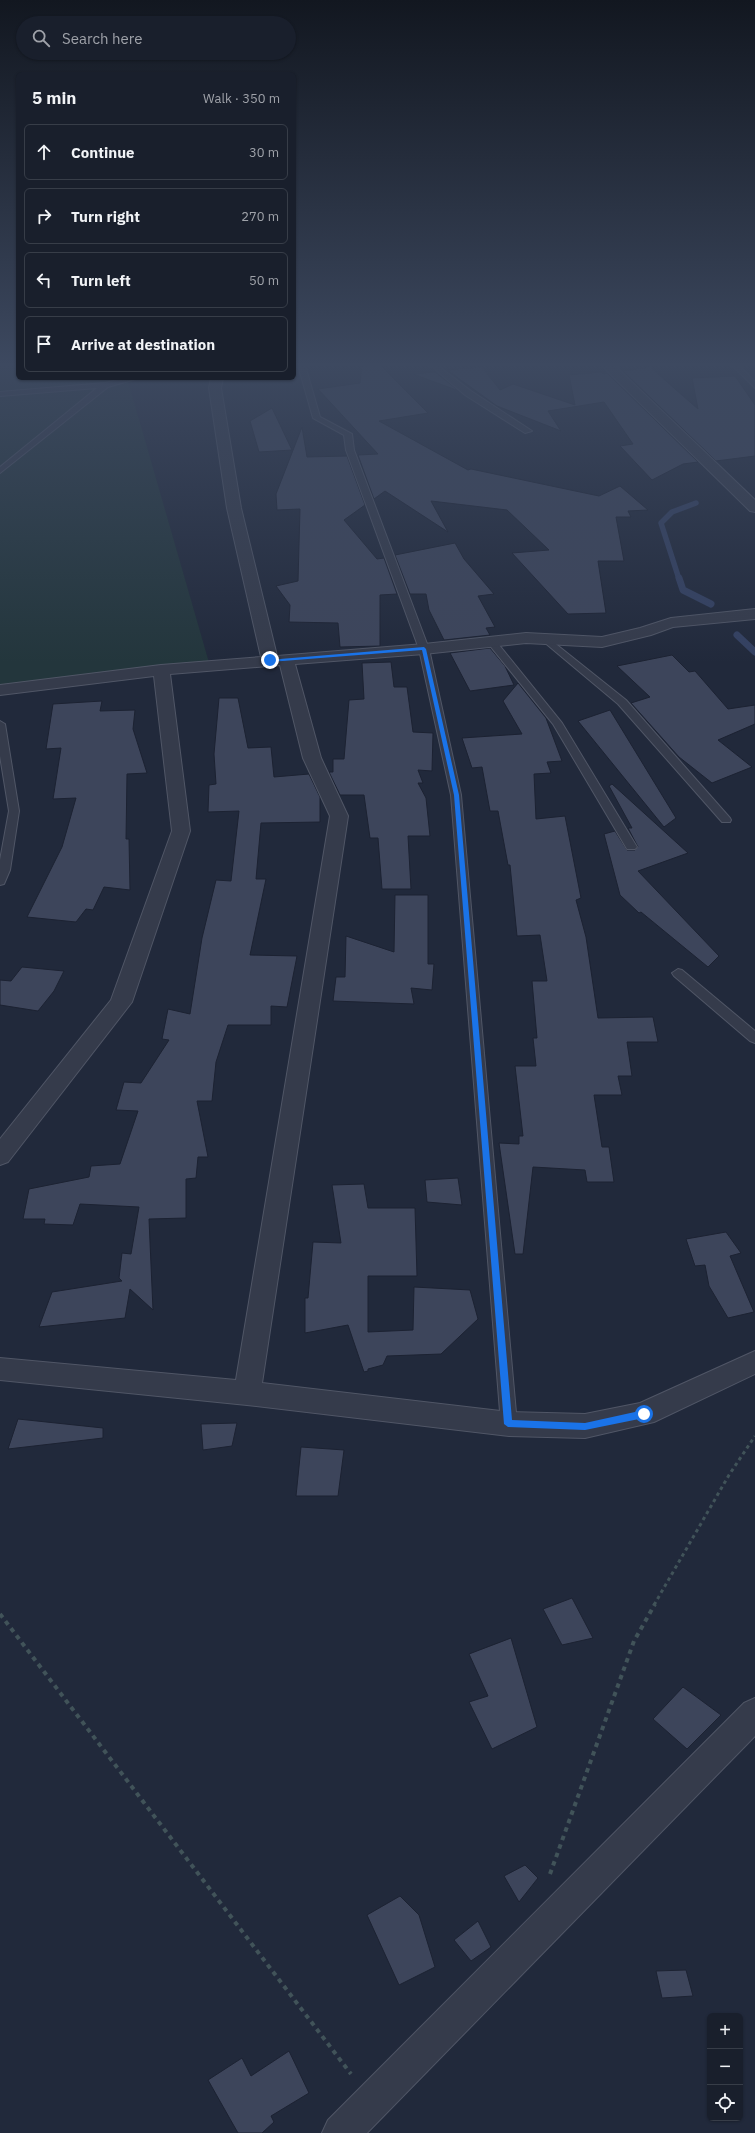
<!DOCTYPE html>
<meta charset="utf-8">
<style>
body{margin:0;font-family:"IBM Plex Sans",sans-serif;background:#262c38;color:#f1f3f6}
.controls{position:absolute;right:12px;bottom:12px;display:grid;overflow:hidden;border-radius:6px;box-shadow:0 1px 3px #0004}
.controls button{width:36px;height:36px;display:grid;place-items:center;padding:0;border:0;border-bottom:1px solid #373d48;background:#191f2c;color:#f1f3f6;font:20px sans-serif}
.stop{position:absolute;width:12px;height:12px;margin:-9px;border:3px solid #1a73e8;border-radius:50%;background:#fff}
.stop.end{background:#1a73e8;border-color:#fff;box-shadow:0 1px 4px #0008}
.list{margin:0;padding:0;list-style:none}
h2{display:flex;justify-content:space-between;align-items:center;height:52px;margin:0;padding:0 16px;font-size:17px}
h2 small{font-size:13px;font-weight:400;color:#9fa2a9}
.list li{display:grid;grid-template-columns:26px 1fr auto;gap:12px;align-items:center;box-sizing:border-box;height:56px;margin:0 8px 8px;padding:0 8px;border:1px solid #373d48;border-radius:6px}
.list b{display:block;font-size:15px;white-space:nowrap}
.list em{font-size:13px;font-style:normal;color:#9fa2a9}
.icon{flex:none;width:22px;height:22px;fill:none;stroke:currentColor;stroke-width:2;stroke-linecap:round;stroke-linejoin:round}
.map{position:relative;flex:none;width:755px;height:2133px;overflow:hidden}
.search{position:absolute;background:#191f2c;box-shadow:0 1px 3px #0004;left:16px;top:16px;width:280px;height:44px;display:flex;align-items:center;gap:10px;box-sizing:border-box;padding:0 14px;border-radius:22px;color:#9fa2a9;font-size:15px}
.panel{position:absolute;background:#191f2c;box-shadow:0 1px 3px #0004;left:16px;top:72px;width:280px;height:308px;border-radius:6px}
.map>svg:first-child{display:block}
.green{fill:#23363c}
.lines{fill:none;stroke-linecap:round;stroke-linejoin:round}
.stream-far1{stroke:#344162;stroke-width:5.5}
.stream{stroke:#344162;stroke-width:7}
.building{fill:#3d455b;stroke:#1c2232}
.lane-casing{stroke:#505666;stroke-width:2}
.street-casing{stroke:#505666;stroke-width:2}
.path-far1{stroke:#415359;stroke-width:3;stroke-dasharray:3.5 3.5;stroke-linecap:butt}
.path{stroke:#415359;stroke-width:4;stroke-dasharray:4.5 4.5;stroke-linecap:butt}
.lane{fill:#353b4b;fill-rule:evenodd}
.street{fill:#353b4b;fill-rule:evenodd}
.route{fill:#1a73e8}
</style>
<div class="map">
<svg width="755" height="2133" viewBox="0 0 755 2133">
<rect width="100%" height="100%" fill="#21293b"/>
<polygon class="green" points="0,365 18,365 18,378 135,378 128,381 210,666 0,688"/>
<g class="lines">
<polyline class="stream-far1" points="679,579 661,523 672,512 696,503"/>
<g class="stream">
<polyline points="679,578 683,590 711,604"/>
<polyline points="737,635 755,652"/>
</g>
</g>
<g class="building">
<polygon points="362,365 380,365 428,413 379,421 468,470 471,469 599,496 620,486 648,510 628,511 631,517 616,517 624,561 598,561 606,613 568,614 512,553 549,550 507,510 431,501 448,532 385,491 374,499 358,455 378,454 318,389 360,383"/>
<polygon points="482,367 500,390 513,384 575,405 569,375 601,372 603,374 607,373 698,462 683,464 652,480 620,446 633,444 604,402 548,411 561,431 497,406 447,370"/>
<polygon points="650,367 698,409 692,378 735,376 755,405 755,456 716,461 623,371"/>
<polygon points="435,372 459,391 413,374"/>
<polygon points="272,408 292,450 259,452 250,421"/>
<polygon points="302,427 307,457 347,456 365,505 344,520 377,559 384,558 397,594 380,595 380,646 340,647 338,623 289,622 290,605 276,586 298,581 300,509 277,510 276,494"/>
<polygon points="455,543 464,559 494,594 478,596 495,627 486,628 490,635 444,640 429,610 426,594 410,594 395,555"/>
<polygon points="490,648 505,666 514,685 470,691 450,653"/>
<polygon points="672,655 689,672 695,671 728,709 755,705 755,724 718,740 752,767 712,783 679,757 631,703 650,697 617,666"/>
<polygon points="391,662 394,687 407,687 413,732 433,733 432,771 418,770 423,783 418,783 426,798 430,836 408,836 411,889 382,889 378,838 370,838 364,795 340,795 329,772 333,772 333,759 344,759 349,700 364,699 362,663"/>
<polygon points="518,683 546,718 562,761 547,762 551,773 534,774 536,819 565,816 581,898 576,900 586,937 598,1018 653,1017 658,1042 627,1042 632,1076 618,1076 622,1095 594,1095 602,1147 609,1147 614,1182 587,1182 585,1170 533,1167 523,1254 515,1254 499,1143 519,1144 519,1136 523,1136 515,1066 536,1066 533,1038 537,1038 532,981 547,981 540,935 517,936 510,865 508,865 498,811 490,811 482,767 472,768 462,738 522,734 503,701"/>
<polygon points="219,698 238,698 248,748 271,747 274,777 309,774 320,797 320,822 261,823 256,879 266,879 250,955 297,956 287,1007 271,1006 271,1025 228,1025 216,1062 212,1101 197,1101 208,1157 198,1157 196,1178 186,1179 186,1218 149,1219 153,1310 130,1289 125,1318 39,1327 52,1292 122,1281 119,1278 122,1253 131,1254 139,1207 80,1204 73,1225 44,1224 45,1219 23,1219 29,1189 89,1177 91,1166 120,1164 138,1111 116,1110 124,1082 141,1083 169,1040 162,1039 168,1009 190,1014 202,938 216,880 231,881 239,811 208,812 209,785 216,784 214,754"/>
<polygon points="102,701 100,711 135,710 133,729 147,773 127,774 126,839 129,839 130,890 104,887 93,910 86,909 76,922 27,917 62,847 76,798 53,799 61,748 46,749 53,704"/>
<polygon points="610,710 676,818 664,827 578,721"/>
<polygon points="612,784 688,853 638,871 719,956 708,967 641,912 639,913 620,895 604,834 615,831 627,850 635,850 638,847 628,828 632,828 609,786"/>
<polygon points="395,895 428,895 428,964 434,964 432,990 411,988 414,1004 333,1001 336,977 345,977 346,936 394,952"/>
<polygon points="22,967 64,971 54,991 38,1011 0,1005 0,980 11,981"/>
<polygon points="458,1178 462,1205 427,1202 425,1180"/>
<polygon points="364,1184 368,1208 415,1208 417,1276 368,1276 368,1332 413,1330 414,1287 470,1290 478,1319 441,1354 387,1356 383,1365 368,1369 368,1371 364,1372 348,1325 305,1333 305,1298 308,1298 313,1242 341,1243 332,1185"/>
<polygon points="726,1232 741,1253 730,1256 754,1312 728,1318 709,1286 705,1265 695,1266 686,1239"/>
<polygon points="18,1419 103,1428 103,1438 8,1449"/>
<polygon points="237,1423 232,1446 203,1450 201,1424"/>
<polygon points="301,1447 344,1450 338,1496 296,1496"/>
<polygon points="572,1598 593,1638 562,1645 543,1609"/>
<polygon points="511,1638 537,1727 492,1749 469,1702 488,1696 469,1654"/>
<polygon points="683,1687 721,1715 687,1749 653,1719"/>
<polygon points="525,1865 538,1878 519,1902 504,1876"/>
<polygon points="400,1896 419,1915 435,1967 399,1985 367,1915"/>
<polygon points="478,1921 491,1947 471,1961 454,1940"/>
<polygon points="686,1970 693,1996 662,1998 656,1971"/>
<polygon points="289,2051 309,2093 271,2116 274,2122 262,2133 238,2133 208,2080 242,2058 251,2076"/>
</g>
<g class="lines">
<defs>
<g id="lane">
<polygon points="298,365 305,365 320,417 352,434 354,450 429,649 461,795 517,1424 515,1429 509,1431 503,1429 501,1424 451,795 419,649 346,450 344,435 313,418"/>
<polygon points="430,365 437,365 471,391 532,431 525,433 465,395"/>
<polygon points="732,365 739,365 755,382 755,388"/>
<polygon points="126,378 139,378 108,387 0,473 0,467 97,388 0,396 0,392 105,383"/>
<polygon points="547,637 626,700 730,818 731,820 730,822 722,822 618,704 544,642 542,640"/>
<polygon points="492,639 495,640 562,723 637,847 635,849 627,849 553,724 487,642"/>
<polygon points="0,721 5,724 19,811 10,870 4,884 0,885 0,860 9,811 0,756"/>
<polygon points="678,969 682,970 755,1031 755,1043 750,1041 674,976 672,973"/>
</g>
<g id="street">
<polygon points="601,365 614,365 755,500 755,512 750,511"/>
<polygon points="211,378 223,378 221,388 241,508 277,656 424,644 526,633 602,637 640,628 671,618 755,609 755,619 673,627 651,635 602,647 526,643 424,654 295,664 321,758 348,816 262,1383 509,1412 585,1414 640,1403 755,1351 755,1374 654,1422 585,1438 509,1436 247,1405 0,1380 0,1358 236,1380 330,816 303,758 280,665 170,674 190,831 132,1002 8,1162 0,1165 0,1139 111,1000 172,831 154,676 0,695 0,685 161,665 261,657 227,508 209,388"/>
<polygon points="755,1698 755,1736 367,2133 322,2133 328,2120 744,1703"/>
</g>
</defs>
<use href="#lane" class="lane-casing"/>
<use href="#street" class="street-casing"/>
<polyline class="path-far1" points="654,1605 729,1475 755,1436"/>
<g class="path">
<polyline points="0,1614 351,2074"/>
<polyline points="550,1874 634,1641 655,1604"/>
</g>
<use href="#lane" class="lane"/>
<use href="#street" class="street"/>
</g>
<linearGradient id="sky" x2="0" y2="1"><stop stop-color="#121720"/><stop offset="0.55" stop-color="#3d4960"/><stop offset="1" stop-color="#3d4960" stop-opacity="0"/></linearGradient>
<rect width="755" height="663" fill="url(#sky)"/>
<polygon class="route" points="424,647 426,649 459,795 512,1420 585,1423 644,1410 648,1414 644,1418 585,1430 508,1427 504,1424 454,795 422,650 270,662 268,660"/>
</svg>
<div class="controls">
<button>+</button>
<button>−</button>
<button><svg class="icon" aria-label="locate" viewBox="0 0 24 24"><circle cx="12" cy="12" r="6"/><path d="M12 2v4M12 18v4M2 12h4M18 12h4"/></svg></button>
</div>
<div class="stop" style="left:644px;top:1414px"></div>
<div class="stop end" style="left:270px;top:660px"></div>
<div class="search"><svg class="icon" aria-label="search" viewBox="0 0 24 24"><circle cx="10" cy="10" r="6"/><path d="M15 15l6 6"/></svg>Search here</div>
<section class="panel">
<h2>5 min<small>Walk · 350 m</small></h2>
<ul class="list">
<li><svg class="icon" aria-label="ahead" viewBox="0 0 24 24"><path d="M12 20V5M6 11l6-6 6 6"/></svg><div><b>Continue</b></div><em>30 m</em></li>
<li><svg class="icon" aria-label="right" viewBox="0 0 24 24"><path d="M7 20v-9h11M14 6l5 5-5 5"/></svg><div><b>Turn right</b></div><em>270 m</em></li>
<li><svg class="icon" aria-label="left" viewBox="0 0 24 24"><path d="M17 20v-9H6M10 6l-5 5 5 5"/></svg><div><b>Turn left</b></div><em>50 m</em></li>
<li><svg class="icon" aria-label="arrive" viewBox="0 0 24 24"><path d="M6 21V4h12l-3 4 3 4H6"/></svg><div><b>Arrive at destination</b></div></li>
</ul>
</section>
</div>
